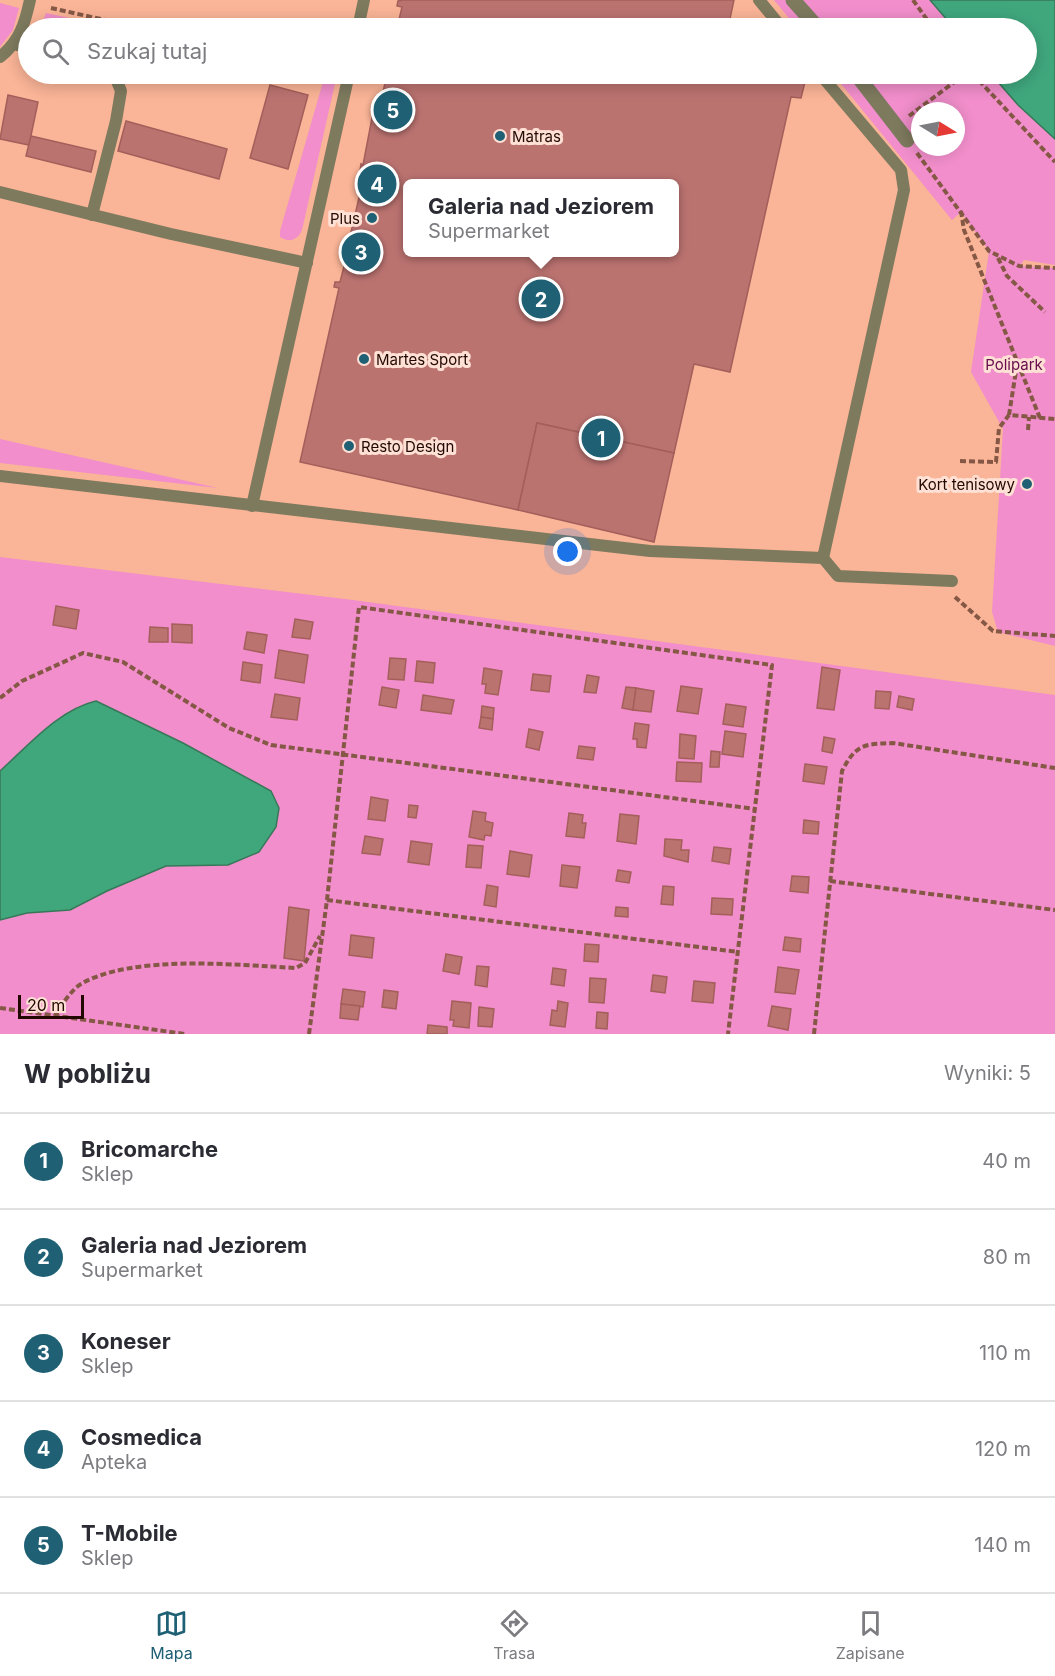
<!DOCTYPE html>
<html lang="pl">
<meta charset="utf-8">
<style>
body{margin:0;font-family:Inter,sans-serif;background:#f2f2f3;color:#2b2b33}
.compass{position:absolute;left:911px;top:102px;width:54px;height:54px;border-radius:50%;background:#fff;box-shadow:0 3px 15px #0003;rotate:100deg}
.scale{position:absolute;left:18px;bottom:15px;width:66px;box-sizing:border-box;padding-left:6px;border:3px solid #210902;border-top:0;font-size:16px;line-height:21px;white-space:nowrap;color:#210902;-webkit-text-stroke:4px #fee0d4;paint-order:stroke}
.you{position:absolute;left:568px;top:552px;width:21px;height:21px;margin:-15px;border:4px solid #fff;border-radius:50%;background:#1a73e8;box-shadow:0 0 0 9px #1a73e833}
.badge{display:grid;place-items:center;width:39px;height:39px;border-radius:50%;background:#1f6074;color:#fff;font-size:20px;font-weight:700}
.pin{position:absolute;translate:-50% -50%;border:3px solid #fff;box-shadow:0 2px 6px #0006}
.popup{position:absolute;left:403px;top:179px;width:276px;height:78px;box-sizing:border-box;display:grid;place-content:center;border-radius:9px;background:#fff;filter:drop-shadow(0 2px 4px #0005);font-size:20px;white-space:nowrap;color:#7c7c81}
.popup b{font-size:22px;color:#2b2b33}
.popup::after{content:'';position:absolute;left:50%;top:100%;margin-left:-12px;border:12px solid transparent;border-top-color:#fff}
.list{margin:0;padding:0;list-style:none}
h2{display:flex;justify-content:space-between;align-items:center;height:78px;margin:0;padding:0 24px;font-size:26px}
h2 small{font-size:20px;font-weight:400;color:#7c7c81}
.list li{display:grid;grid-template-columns:39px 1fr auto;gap:18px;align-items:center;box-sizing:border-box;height:96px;padding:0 24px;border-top:2px solid #e1e1e2}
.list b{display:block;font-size:22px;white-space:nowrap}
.list p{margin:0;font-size:20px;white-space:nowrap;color:#7c7c81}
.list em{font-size:20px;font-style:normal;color:#7c7c81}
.icon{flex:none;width:33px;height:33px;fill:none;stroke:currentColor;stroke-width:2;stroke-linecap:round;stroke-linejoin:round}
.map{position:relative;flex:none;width:1055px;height:1034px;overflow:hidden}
.search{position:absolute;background:#fff;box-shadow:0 3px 15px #0003;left:18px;right:18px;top:18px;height:66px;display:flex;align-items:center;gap:15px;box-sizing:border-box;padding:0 21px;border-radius:33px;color:#7c7c81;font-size:22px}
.sheet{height:558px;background:#fff}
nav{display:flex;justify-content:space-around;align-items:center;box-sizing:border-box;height:84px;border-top:2px solid #e1e1e2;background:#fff;font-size:16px;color:#7c7c81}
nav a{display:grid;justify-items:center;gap:3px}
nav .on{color:#1f6074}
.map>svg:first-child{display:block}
.green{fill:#f18ecb;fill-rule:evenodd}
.water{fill:#40a77d;stroke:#377858;stroke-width:1.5}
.building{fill:#bb7370;stroke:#a45f5b;stroke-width:1.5;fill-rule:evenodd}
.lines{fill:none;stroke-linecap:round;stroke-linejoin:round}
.path{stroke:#855846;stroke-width:4;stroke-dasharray:6 3;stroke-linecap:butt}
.lane{stroke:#7d7a5e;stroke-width:12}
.street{stroke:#7d7a5e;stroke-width:15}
.poi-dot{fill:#1f6074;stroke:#fee0d4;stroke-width:2}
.labels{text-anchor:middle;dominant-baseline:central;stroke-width:6;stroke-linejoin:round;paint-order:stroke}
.poi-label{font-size:15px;fill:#210902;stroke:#fee0d4;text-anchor:start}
.park-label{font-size:15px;fill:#670d4d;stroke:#fee0d4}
</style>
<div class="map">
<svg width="1055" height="1034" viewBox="0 0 1055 1034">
<rect width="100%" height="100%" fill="#fab497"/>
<g class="green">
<polygon points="774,0 930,0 954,28 797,28"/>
<polygon points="0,3 19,8 13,30 0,47"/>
<polygon points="46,13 116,28 40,28"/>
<path d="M833 74H991L1018 105 1055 139V265L1024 260 1020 266 1055 268V646L998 632 992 612 1003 429 971 372 989 251 961 212 952 220ZM920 111H956V147H920Z"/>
<path d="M325 75 336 79 302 230C298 240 289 243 280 237V231Z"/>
<polygon points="0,439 218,488 0,463"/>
<polygon points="0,557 353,600 1055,695 1055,1034 0,1034"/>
</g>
<g class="water">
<polygon points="930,0 1055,0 1055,139 1018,105 991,74 1026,74 1026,28 954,28"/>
<path d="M96 701 183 743 271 791 279 808 276 827 259 852 228 865 166 866 107 891 70 910 27 913 0 920V771C28 746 58 710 96 701Z"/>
</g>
<g class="building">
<polygon points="403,0 734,0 728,28 397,28 402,7 397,6 398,1"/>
<path d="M387 74H785L806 78 801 98 791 97 730 372 694 364 674 453 537 423 518 510 300 462 339 288 334 287 335 282H340L348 251 343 249 344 244 348 245 365 172 360 171 361 164 363 165 372 118 377 119ZM408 184H674V252H408Z"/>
<polygon points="270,85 308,95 288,169 250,158"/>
<polygon points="8,95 38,102 29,145 0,139"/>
<polygon points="126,121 227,149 219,179 118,151"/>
<polygon points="31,136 96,151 91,172 26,156"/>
<polygon points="537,423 674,453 654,542 518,510"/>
<polygon points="56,606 79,610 76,629 53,625"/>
<polygon points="295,619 313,622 310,639 292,637"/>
<polygon points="172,624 192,625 192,643 172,642"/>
<polygon points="150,627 168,628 168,642 149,642"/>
<polygon points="247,632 267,635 264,653 244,649"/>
<polygon points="279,650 308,655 304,683 275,678"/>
<polygon points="390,658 406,659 404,680 388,679"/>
<polygon points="417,661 435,663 433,683 415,681"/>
<polygon points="243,662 262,665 260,683 241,680"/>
<polygon points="822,667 840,670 834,710 817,708"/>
<polygon points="484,668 502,671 498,695 485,693 486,684 482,684"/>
<polygon points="533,674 551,676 549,692 531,690"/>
<polygon points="587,675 599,677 596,693 584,692"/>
<polygon points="681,686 702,689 698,714 677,711"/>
<polygon points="382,687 399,690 396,708 379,705"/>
<polygon points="626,687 636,688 633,710 622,708"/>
<polygon points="636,688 654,691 651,712 633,710"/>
<polygon points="876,691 891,692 889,709 875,708"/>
<polygon points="275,694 300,698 297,720 271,717"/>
<polygon points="423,695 454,700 451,714 421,710"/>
<polygon points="899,696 914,699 912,710 897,707"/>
<polygon points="726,704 746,707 743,727 723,724"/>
<polygon points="482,706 494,708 493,719 481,717"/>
<polygon points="481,717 493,719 492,730 479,728"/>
<polygon points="635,723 649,725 646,748 637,747 637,739 633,739"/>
<polygon points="529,729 543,732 539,750 526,747"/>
<polygon points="725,731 746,734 743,757 722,754"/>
<polygon points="680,734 696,736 694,759 679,758"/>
<polygon points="824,737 835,739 832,753 822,751"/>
<polygon points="579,746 595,748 593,760 577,758"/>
<polygon points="711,751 720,752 719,767 710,767"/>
<polygon points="677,762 702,763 701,782 676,781"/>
<polygon points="805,764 827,767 824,784 803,781"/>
<polygon points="371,797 388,800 385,821 368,819"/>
<polygon points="409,805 418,806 416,818 408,817"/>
<polygon points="473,811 486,813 485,821 493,823 491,836 485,835 484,840 469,837"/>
<polygon points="569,813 583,815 582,823 586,823 584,838 566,836"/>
<polygon points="620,814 639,816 636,844 617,841"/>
<polygon points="804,820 819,822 818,834 803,833"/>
<polygon points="365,836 383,839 380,855 362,853"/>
<polygon points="665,839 682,840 681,850 689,850 688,862 664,856"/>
<polygon points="411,841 432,844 429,865 408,862"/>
<polygon points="468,845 483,846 481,868 466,867"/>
<polygon points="714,847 731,849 729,864 712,861"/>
<polygon points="510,851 532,855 529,877 507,874"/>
<polygon points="562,865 580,867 577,888 560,886"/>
<polygon points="618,870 631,872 629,883 616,881"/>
<polygon points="792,876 809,877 808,893 790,891"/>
<polygon points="487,885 498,887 496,907 484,905"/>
<polygon points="663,886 674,887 673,905 661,904"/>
<polygon points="712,898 733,899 732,915 711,914"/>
<polygon points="289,907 309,910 304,961 284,958"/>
<polygon points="616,907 628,908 628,917 615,916"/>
<polygon points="351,935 374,938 372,958 349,955"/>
<polygon points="785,937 801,939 800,952 783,950"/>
<polygon points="585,944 599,945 598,962 584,961"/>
<polygon points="446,954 462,957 459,974 443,971"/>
<polygon points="477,966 489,967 487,987 475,985"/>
<polygon points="778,967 799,970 795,994 775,992"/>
<polygon points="553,968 566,970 564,986 551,984"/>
<polygon points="653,975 667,977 665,993 651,991"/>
<polygon points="590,978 606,979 604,1003 589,1002"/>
<polygon points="694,981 715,983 713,1003 692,1001"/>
<polygon points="343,989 365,992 363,1007 341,1004"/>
<polygon points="384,990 398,992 396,1009 382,1007"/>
<polygon points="452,1001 471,1003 469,1028 453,1026 454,1020 450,1020"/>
<polygon points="558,1001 568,1003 565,1027 550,1025 552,1010 557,1011"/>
<polygon points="341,1004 360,1006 358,1020 340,1018"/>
<polygon points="772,1006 791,1009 788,1030 768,1026"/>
<polygon points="479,1007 494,1009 492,1027 478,1026"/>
<polygon points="597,1012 608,1013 607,1029 596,1028"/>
<polygon points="428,1025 447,1027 447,1034 427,1034"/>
</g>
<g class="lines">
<g class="path">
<polyline points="913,0 933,28"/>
<polyline points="51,8 141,28"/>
<polyline points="973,74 1055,162"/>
<polyline points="909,116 965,74"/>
<polyline points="917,153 989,251 1019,266 1055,268"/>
<polyline points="961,211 964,230 1040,418"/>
<polyline points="998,258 1007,276 1045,312"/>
<polyline points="1009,415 1017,365"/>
<polyline points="1028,430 1029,417"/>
<polyline points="960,461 996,462 999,428 1009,415 1055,419"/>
<polyline points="955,597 993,631 1055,636"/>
<polyline points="0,698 22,681 83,653 123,662 229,728 271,745 755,809"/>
<polyline points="830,881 1055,910"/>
<polyline points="327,900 738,952"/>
<polyline points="0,1008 185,1034"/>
<path d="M55 1016C61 1006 71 990 81 984 132 954 238 965 296 968L305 963 320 936"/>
<polyline points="309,1034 327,900 359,607 772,665 728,1034"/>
<path d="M814 1034 842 771C856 744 864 744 893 743L1055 768"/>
</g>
<g class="lane">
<polyline points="759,0 782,28"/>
<polyline points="358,28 364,0"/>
<polyline points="14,44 28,48"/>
<path d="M0 57C20 41 25 23 30 0"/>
<polyline points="0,192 171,234 307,263"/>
<polyline points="92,215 116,121 121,91 114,74"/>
<polyline points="0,476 650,551 823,558 904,190 901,170 820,74"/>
<polyline points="252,506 349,74"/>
<polyline points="823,558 838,576 952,581"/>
</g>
<g class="street">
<polyline points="793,0 818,28"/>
<polyline points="856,74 907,140"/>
</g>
</g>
<g class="poi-dot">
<circle cx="500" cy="136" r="6"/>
<circle cx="372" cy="218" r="6"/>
<circle cx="364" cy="359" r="6"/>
<circle cx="349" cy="446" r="6"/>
<circle cx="1027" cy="484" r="6"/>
</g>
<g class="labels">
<g class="poi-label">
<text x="512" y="136">Matras</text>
<text x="360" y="218" text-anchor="end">Plus</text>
<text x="376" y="359">Martes Sport</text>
<text x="361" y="446">Resto Design</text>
<text x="1015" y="484" text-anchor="end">Kort tenisowy</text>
</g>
<g class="park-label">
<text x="1014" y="364">Polipark</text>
</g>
</g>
</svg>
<svg class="compass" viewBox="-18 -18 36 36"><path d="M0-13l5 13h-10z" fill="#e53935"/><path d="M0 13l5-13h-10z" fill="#7c7c81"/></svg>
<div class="scale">20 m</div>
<div class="you"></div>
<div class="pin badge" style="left:601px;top:438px">1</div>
<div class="pin badge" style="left:541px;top:299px">2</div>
<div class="popup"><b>Galeria nad Jeziorem</b>Supermarket</div>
<div class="pin badge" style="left:361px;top:252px">3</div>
<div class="pin badge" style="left:377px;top:184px">4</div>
<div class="pin badge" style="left:393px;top:110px">5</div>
<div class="search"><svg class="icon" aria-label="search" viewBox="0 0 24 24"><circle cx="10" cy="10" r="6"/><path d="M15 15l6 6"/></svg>Szukaj tutaj</div>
</div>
<section class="sheet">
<h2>W pobliżu<small>Wyniki: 5</small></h2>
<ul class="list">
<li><span class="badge">1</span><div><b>Bricomarche</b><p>Sklep</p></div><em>40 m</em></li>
<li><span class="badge">2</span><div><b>Galeria nad Jeziorem</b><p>Supermarket</p></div><em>80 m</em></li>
<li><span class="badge">3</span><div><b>Koneser</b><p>Sklep</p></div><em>110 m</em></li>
<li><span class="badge">4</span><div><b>Cosmedica</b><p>Apteka</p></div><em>120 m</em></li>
<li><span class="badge">5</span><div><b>T-Mobile</b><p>Sklep</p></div><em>140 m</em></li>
</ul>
</section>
<nav>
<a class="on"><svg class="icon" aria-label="map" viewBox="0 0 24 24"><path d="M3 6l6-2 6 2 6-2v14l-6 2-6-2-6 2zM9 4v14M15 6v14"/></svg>Mapa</a>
<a><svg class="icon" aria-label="directions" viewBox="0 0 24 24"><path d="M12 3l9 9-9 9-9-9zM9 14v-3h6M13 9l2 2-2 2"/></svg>Trasa</a>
<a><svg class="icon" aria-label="saved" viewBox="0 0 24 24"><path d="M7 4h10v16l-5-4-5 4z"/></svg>Zapisane</a>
</nav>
